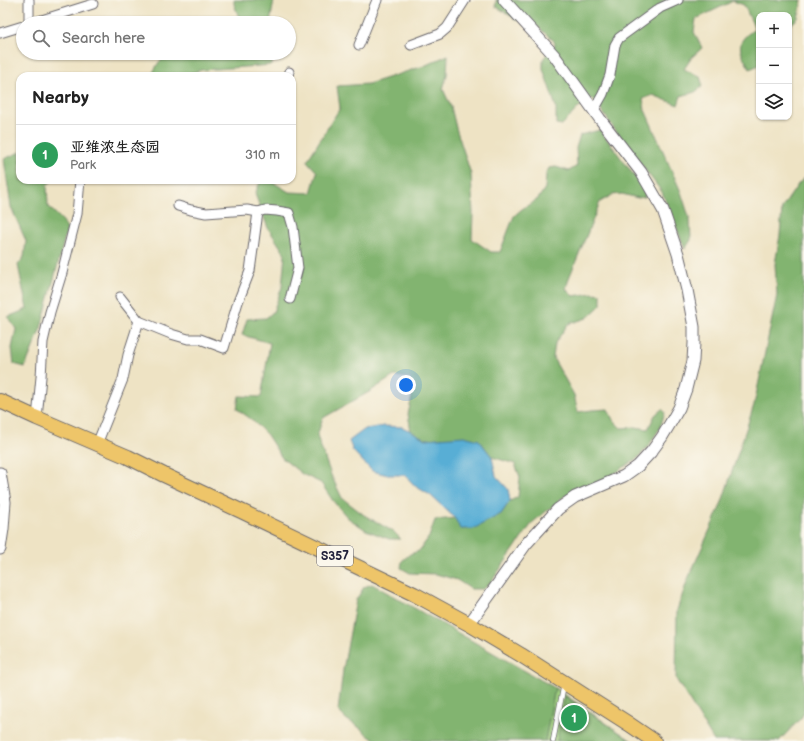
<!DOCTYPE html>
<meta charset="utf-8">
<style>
body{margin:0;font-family:"Balsamiq Sans","LXGW WenKai TC",sans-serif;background:#f2f2f2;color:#222}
.controls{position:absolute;right:12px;top:12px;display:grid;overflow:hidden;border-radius:8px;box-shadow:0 1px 3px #0004}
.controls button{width:36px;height:36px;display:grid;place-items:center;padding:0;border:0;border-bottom:1px solid #e0e0e0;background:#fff;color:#222;font:20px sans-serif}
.you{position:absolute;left:406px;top:385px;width:14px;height:14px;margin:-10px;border:3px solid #fff;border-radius:50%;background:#1a73e8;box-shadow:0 0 0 6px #1a73e833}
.badge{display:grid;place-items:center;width:26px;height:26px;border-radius:50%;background:#b5179e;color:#fff;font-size:13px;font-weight:700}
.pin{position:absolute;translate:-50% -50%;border:2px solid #fff;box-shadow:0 1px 4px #0006}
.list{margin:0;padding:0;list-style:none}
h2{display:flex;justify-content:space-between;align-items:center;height:52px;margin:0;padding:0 16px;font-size:17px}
h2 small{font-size:13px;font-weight:400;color:#767676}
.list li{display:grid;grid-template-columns:26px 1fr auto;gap:12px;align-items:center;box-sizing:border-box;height:60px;padding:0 16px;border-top:1px solid #e0e0e0}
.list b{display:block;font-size:15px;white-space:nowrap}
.list p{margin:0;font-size:13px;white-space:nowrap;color:#767676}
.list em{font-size:13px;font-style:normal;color:#767676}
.icon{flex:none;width:22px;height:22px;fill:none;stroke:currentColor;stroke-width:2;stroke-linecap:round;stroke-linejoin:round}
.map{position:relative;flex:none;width:804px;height:741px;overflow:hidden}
.search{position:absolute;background:#fff;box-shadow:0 1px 3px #0004;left:16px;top:16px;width:280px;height:44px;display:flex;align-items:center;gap:10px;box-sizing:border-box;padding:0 14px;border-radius:22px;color:#767676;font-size:15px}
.panel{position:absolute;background:#fff;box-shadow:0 1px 3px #0004;left:16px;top:72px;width:280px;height:112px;border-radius:12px}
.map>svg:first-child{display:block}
.green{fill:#a3d281;stroke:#627a5e}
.forest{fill:#82b46f;stroke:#526b55}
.water{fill:#59aed5;stroke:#3e6888}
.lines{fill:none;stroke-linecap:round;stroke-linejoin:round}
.service-casing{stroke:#69666b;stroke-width:6}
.minor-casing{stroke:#69666b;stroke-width:11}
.tertiary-casing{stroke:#69666b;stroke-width:13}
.primary-casing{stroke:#69666b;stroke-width:16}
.service{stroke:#fff;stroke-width:4.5}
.minor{stroke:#fff;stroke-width:9}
.tertiary{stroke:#fff;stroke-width:11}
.primary{stroke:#eec569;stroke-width:14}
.labels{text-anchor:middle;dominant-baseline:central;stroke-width:4;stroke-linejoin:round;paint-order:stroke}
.shield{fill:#fbf7ec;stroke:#636270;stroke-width:1}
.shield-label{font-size:12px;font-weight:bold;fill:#22223b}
</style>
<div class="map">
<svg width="804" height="741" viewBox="0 0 804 741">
<rect width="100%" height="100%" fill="#fbf7ec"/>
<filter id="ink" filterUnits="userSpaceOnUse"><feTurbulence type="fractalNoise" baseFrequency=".025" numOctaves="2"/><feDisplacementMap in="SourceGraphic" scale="8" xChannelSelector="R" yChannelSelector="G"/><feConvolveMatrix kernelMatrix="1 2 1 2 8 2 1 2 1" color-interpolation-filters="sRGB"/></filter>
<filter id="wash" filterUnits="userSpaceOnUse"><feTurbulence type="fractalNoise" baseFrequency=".012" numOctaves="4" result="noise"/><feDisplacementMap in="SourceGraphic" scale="16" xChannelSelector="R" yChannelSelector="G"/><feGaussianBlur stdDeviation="0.9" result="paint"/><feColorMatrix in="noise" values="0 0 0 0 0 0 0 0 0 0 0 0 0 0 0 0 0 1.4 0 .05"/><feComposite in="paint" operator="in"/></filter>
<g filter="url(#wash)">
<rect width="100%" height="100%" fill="#eee3c4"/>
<polygon class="green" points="555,688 632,741 545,741"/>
<g class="forest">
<polygon points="234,0 274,0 270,23 241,23 234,4"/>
<path d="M495 0H802L798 18 789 26V15H759V65L750 69C739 50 734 42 755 29L744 5 733 1 696 19 694 32 702 48 692 57 684 69 700 77 703 86 695 92 681 96 678 105 653 95 643 99 645 110 681 192 690 220 691 240 685 249 662 192 615 130 593 98 579 107 562 125 556 124V107L543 69V59L555 45 554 41 531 21 516 20 510 15 495 6 497 1Z"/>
<polygon points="173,53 274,53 272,65 202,70 178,76 151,76 159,62"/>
<polygon points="448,55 447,75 443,89 451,107 456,128 471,174 473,213 472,239 491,252 500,252 514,216 522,209 538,199 545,188 546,174 549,168 556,167 569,171 577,166 576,148 580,135 600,130 645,190 645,197 638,198 622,194 612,195 600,202 588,232 569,278 566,289 573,296 593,293 601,294 601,305 587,318 568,324 555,343 553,358 574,395 578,412 592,410 608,409 613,420 621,428 635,427 648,429 655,415 662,409 665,412 660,428 649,445 639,457 605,480 565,496 533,522 491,582 483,589 471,589 457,580 436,574 410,573 401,568 402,561 410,554 419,551 429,537 435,520 501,514 510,501 518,497 520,477 515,464 492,457 479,440 443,438 425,439 411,431 408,414 412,397 410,378 394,376 369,392 323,418 317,436 331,475 342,498 364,515 394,532 401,539 389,539 366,530 348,518 333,501 321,483 302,474 282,458 267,435 251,419 237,409 239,396 261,397 270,343 242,335 247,319 266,318 273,312 282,287 285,254 268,228 255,194 261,180 269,180 289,192 311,193 317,172 307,161 340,108 337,86 368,84 424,66"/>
<polygon points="20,152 20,180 52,180 47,186 48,206 63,221 67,229 41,328 25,367 14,364 12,348 16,329 8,317 27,309 18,265 24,257 26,241 11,207 4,159"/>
<polygon points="804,178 804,713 801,718 779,741 714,741 676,679 677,610 688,579 721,505 754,405 777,295 775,264 780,235 782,208 799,183"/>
<polygon points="372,584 555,688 545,741 380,741 370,737 360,728 346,719 338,711 343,670 356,600 364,587"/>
<polygon points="565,696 632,741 557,741"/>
</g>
<polygon class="water" points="384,426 402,427 411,431 425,439 464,436 479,440 492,457 496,476 508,489 510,501 501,514 473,529 460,529 455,518 430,495 415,486 405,475 388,475 372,471 353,451 349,441 365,429"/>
</g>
<g filter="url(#ink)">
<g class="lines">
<defs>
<polyline id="service" points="553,741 564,684"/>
<g id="minor">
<polyline points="29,23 29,0"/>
<polyline points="32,23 93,4"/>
<polyline points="0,33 23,26"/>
<polyline points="359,45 377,0"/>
<polyline points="411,45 440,34 447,28 465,0"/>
<polyline points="287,76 289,72"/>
<polyline points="594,110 603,94 610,75 615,45 619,38 660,8 678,0"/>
<polyline points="178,206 191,210 206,213 247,210 258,212 265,210 277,211 289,213 293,227 298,268 290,299"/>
<polyline points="120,297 139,321 171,334 188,339 200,339 224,348 238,302 250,271 258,212"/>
<polyline points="37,418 41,377 43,342 50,312 62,273 77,214 80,180"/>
<polyline points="97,444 123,379 128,355 139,321"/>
</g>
<g id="tertiary">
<polyline points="0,473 5,502 3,529 0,549"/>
<polyline points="469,624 526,544 558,509 575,497 624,476 638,466 651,452 662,437 671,422 679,408 686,389 693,361 694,343 694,327 687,290 678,254 663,210 641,172 600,119 554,55 504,0"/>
</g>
<polyline id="primary" points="0,401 37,418 128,457 164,475 241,511 414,594 469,624 521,655 629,724 654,741"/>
</defs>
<use href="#service" class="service-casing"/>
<use href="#minor" class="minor-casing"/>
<use href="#tertiary" class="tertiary-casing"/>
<use href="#primary" class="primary-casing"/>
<use href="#service" class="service"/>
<use href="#minor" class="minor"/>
<use href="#tertiary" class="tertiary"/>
<use href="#primary" class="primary"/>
</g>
</g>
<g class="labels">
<rect class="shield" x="317" y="546" width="36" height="20" rx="3"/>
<g class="shield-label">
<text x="335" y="556">S357</text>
</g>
</g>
</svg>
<div class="controls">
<button>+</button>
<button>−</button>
<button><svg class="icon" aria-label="layers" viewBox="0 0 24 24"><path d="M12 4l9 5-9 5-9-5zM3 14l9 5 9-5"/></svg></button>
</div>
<div class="you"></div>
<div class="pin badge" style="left:574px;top:718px;background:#2e9e5b">1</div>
<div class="search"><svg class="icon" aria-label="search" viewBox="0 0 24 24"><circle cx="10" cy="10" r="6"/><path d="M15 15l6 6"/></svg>Search here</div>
<section class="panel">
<h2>Nearby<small></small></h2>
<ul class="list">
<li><span class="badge" style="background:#2e9e5b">1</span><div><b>亚维浓生态园</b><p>Park</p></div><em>310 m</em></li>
</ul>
</section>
</div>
